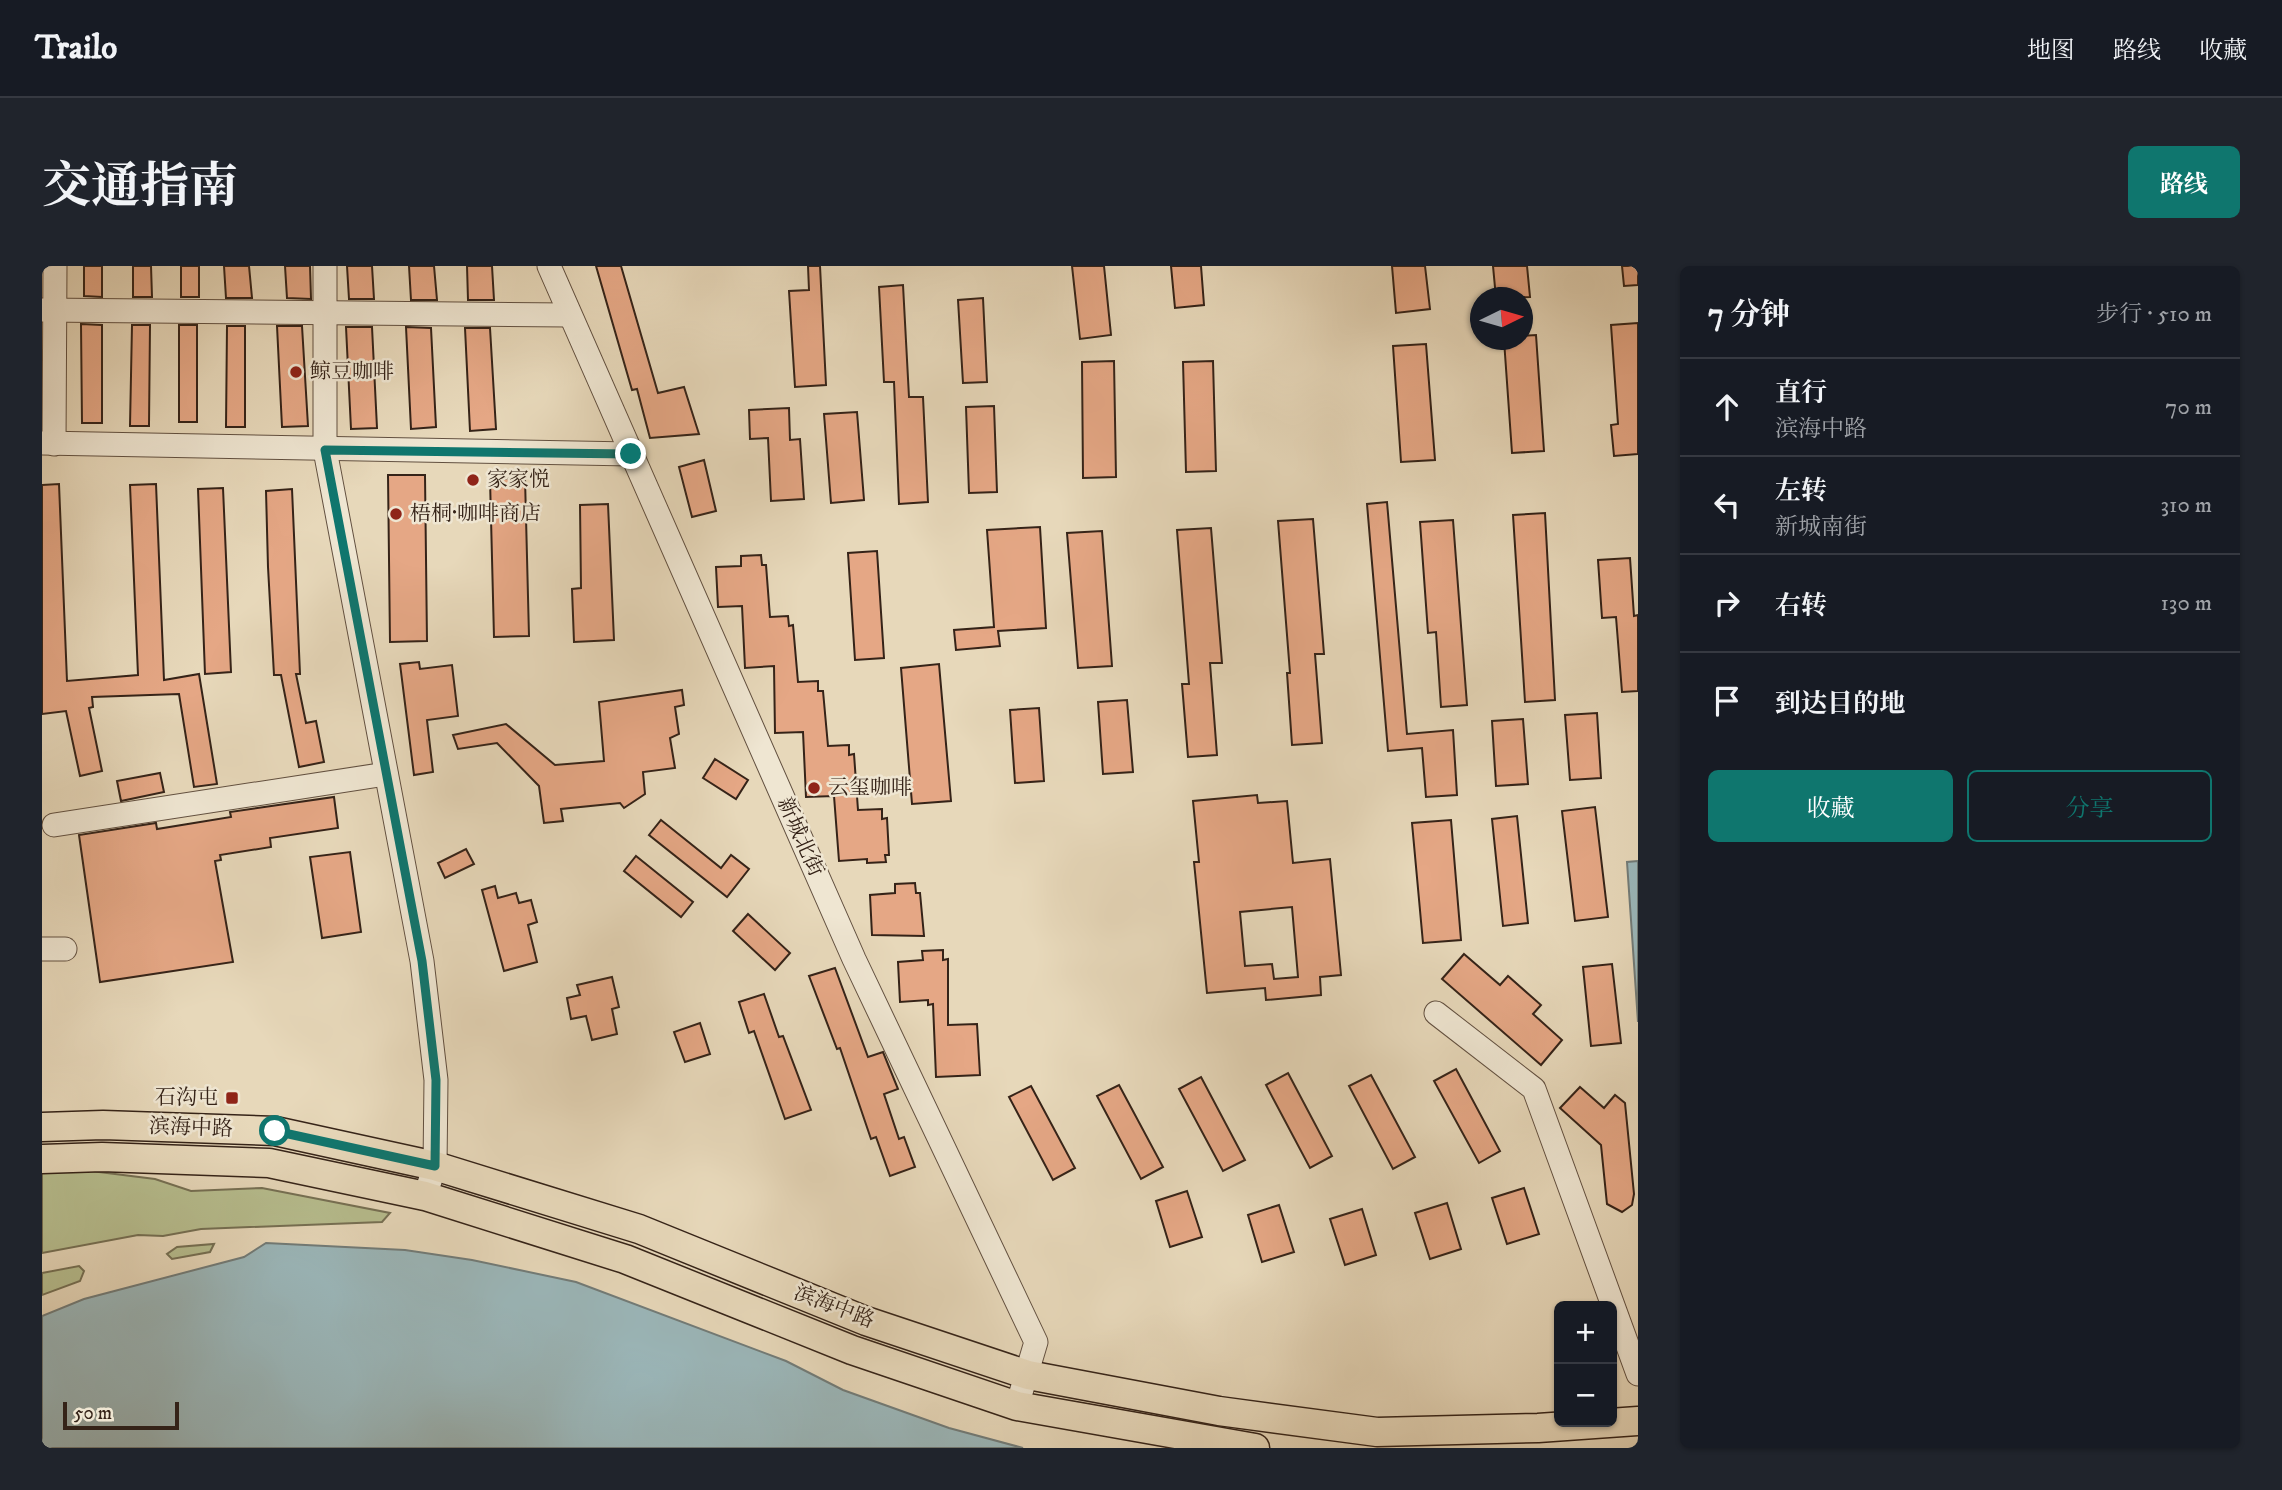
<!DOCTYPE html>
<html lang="zh">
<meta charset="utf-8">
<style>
body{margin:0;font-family:"IM FELL DW Pica","Noto Serif SC",serif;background:#20242c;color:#f1f3f6}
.controls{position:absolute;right:21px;bottom:21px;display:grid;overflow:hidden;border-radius:10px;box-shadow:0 2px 5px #0004}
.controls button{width:63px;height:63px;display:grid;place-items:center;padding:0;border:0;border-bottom:2px solid #363941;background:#171b24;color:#f1f3f6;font:35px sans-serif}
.compass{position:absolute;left:1428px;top:21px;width:63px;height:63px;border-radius:50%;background:#171b24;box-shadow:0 2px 5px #0004;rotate:85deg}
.scale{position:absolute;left:21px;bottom:18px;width:116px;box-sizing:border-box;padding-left:7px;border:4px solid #352318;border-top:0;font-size:19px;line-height:24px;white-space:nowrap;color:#352318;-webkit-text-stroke:5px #efe6d2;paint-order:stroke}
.stop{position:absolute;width:21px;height:21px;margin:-16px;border:5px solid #0f766e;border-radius:50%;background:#fff}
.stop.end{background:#0f766e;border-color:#fff;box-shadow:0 2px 7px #0008}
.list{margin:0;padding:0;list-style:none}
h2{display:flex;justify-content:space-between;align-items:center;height:91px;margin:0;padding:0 28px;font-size:30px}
h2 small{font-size:23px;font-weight:400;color:#9ea1a6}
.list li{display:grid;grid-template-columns:46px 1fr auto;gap:21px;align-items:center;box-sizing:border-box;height:98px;padding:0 28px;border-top:2px solid #363941}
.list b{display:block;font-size:26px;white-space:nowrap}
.list p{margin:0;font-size:23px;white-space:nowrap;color:#9ea1a6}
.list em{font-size:23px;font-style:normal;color:#9ea1a6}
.actions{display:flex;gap:14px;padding:21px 28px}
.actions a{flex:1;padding:16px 0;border:2px solid #0f766e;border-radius:10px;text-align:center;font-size:24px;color:#0f766e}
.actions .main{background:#0f766e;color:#fff}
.icon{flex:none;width:38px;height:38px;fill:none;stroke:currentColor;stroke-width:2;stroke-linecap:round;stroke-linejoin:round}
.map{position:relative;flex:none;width:1596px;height:1182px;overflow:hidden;border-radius:10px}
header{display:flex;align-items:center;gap:42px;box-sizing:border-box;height:98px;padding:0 35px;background:#171b24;border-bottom:2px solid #363941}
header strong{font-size:33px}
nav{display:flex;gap:38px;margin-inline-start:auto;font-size:24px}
.intro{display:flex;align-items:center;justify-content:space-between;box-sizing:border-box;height:168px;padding:0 42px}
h1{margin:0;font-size:49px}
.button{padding:18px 32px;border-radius:10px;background:#0f766e;color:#fff;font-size:24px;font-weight:700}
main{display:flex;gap:42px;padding:0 42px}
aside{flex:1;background:#171b24;border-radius:10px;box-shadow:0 2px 5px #0004}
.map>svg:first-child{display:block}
.green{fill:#b7be8f;stroke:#767054;stroke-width:2}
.water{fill:#9bb7ba;stroke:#727c79;stroke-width:2}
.building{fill:#e5a785;stroke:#352318;stroke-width:2;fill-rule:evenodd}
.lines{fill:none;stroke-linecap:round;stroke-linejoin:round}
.minor-casing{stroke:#625040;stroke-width:25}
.major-casing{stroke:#352318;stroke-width:31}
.minor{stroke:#efe6d2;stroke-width:23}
.major{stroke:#e7d8ba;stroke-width:28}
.route{stroke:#0f766e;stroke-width:9}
.poi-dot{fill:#8f2418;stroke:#efe6d2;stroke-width:2.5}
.labels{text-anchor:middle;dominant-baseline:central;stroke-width:5;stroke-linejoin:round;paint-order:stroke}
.poi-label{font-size:21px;fill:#352318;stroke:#efe6d2;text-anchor:start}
.street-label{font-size:21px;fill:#352318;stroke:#efe6d2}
</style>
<header>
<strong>Trailo</strong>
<nav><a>地图</a><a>路线</a><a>收藏</a></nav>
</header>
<div class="intro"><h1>交通指南</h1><a class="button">路线</a></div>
<main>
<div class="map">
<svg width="1596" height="1182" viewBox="0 0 1596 1182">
<rect width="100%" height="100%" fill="#e7d8ba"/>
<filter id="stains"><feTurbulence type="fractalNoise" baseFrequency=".00286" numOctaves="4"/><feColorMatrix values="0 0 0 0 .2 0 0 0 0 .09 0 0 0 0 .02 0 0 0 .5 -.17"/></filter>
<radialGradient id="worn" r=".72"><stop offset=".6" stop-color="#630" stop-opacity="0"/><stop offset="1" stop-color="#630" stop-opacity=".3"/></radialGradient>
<g class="green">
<polygon points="41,904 113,913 149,925 220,922 348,947 340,956 159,963 121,970 96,969 0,987 0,907"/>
<polygon points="172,978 168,986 130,993 125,988 135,981"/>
<polygon points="37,1000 42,1005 38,1015 0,1029 0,1007"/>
</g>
<g class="water">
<polygon points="1596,595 1596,756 1585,596"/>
<polygon points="224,977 363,984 430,994 534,1016 744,1095 801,1124 907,1162 981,1182 0,1182 0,1050 42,1033 202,991"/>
</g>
<g class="building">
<polygon points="42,0 60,0 60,31 42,30"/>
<polygon points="91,0 109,0 110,31 91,31"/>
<rect x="139" y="0" width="18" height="31"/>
<polygon points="182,0 207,0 210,32 184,32"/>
<polygon points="243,0 268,0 269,33 245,32"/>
<polygon points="305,0 330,0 332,33 307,33"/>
<polygon points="367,0 392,0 395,34 369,34"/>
<polygon points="425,0 450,0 452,34 426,34"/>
<polygon points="554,0 579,0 616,127 642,121 657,168 608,172 595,123 590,124"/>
<polygon points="766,0 778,0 784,119 753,121 747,25 767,24"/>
<polygon points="1030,0 1062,0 1069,69 1038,73"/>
<polygon points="1129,0 1159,0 1162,39 1133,42"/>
<polygon points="1350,0 1383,0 1388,43 1354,47"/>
<polygon points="1451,0 1485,0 1488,31 1454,32"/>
<polygon points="1580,0 1596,0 1596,19 1582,20"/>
<polygon points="861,19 867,131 881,131 886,236 857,238 852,116 842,116 837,21"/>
<polygon points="941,32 945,116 921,117 916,34"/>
<polygon points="1596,57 1596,188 1572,190 1569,159 1576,158 1569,59"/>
<polygon points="39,58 60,59 60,157 40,157"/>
<polygon points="90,59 108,59 107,160 88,160"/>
<rect x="137" y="59" width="18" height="97"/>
<polygon points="185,60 203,60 203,161 184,161"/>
<polygon points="235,60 260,60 266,160 240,161"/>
<polygon points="304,61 330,61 335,162 309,163"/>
<polygon points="364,61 389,62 394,161 369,163"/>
<polygon points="423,62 448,62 454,163 428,165"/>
<polygon points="1494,69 1502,185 1470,187 1462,74 1480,74 1480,70"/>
<polygon points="1384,78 1393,194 1359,196 1351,80"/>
<polygon points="1072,95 1074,211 1041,212 1040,96"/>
<polygon points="1171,95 1174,205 1144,206 1141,96"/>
<polygon points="952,140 955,226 927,227 924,141"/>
<polygon points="747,142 748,174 758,173 762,233 729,235 726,172 708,173 707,144"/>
<polygon points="815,146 822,234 789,237 782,148"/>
<polygon points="662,194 674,245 650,251 637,201"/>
<polygon points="346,209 383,209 385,375 348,376"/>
<polygon points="483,212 487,370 452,371 448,213"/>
<polygon points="17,218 25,415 96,409 88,219 114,218 122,414 157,408 175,518 152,521 137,428 50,431 51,441 47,442 60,505 38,510 24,445 0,448 0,219"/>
<polygon points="181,222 189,406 163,408 156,223"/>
<polygon points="250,223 258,408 254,408 264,457 274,455 282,496 257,501 239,409 232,409 226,301 224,225"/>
<polygon points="1345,236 1365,468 1411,464 1415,529 1384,531 1380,482 1346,485 1325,238"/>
<polygon points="566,238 572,374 532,376 530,323 539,322 538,239"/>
<polygon points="1503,247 1513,434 1483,436 1471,249"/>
<polygon points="1271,253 1282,388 1273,388 1280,477 1250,479 1245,407 1248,407 1236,255"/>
<polygon points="1411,254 1425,439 1399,441 1394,366 1386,367 1378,256"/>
<polygon points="998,261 1004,362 956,365 958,380 914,384 912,364 952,361 945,264"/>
<polygon points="1169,262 1180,397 1168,397 1175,489 1146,491 1140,418 1147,418 1135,264"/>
<polygon points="1060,265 1070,400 1036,402 1025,267"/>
<polygon points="835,285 842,392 813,394 806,287"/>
<polygon points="719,289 720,299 724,299 728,351 746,350 747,360 751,359 756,416 776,415 776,425 781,425 786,480 807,479 807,489 812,488 816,544 840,543 840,553 845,552 847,589 843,589 844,596 825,597 825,593 797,595 792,530 764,531 761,466 733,467 732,400 703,402 700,340 676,341 674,301 699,300 699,290"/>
<polygon points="1588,292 1592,350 1596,349 1596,425 1580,426 1574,351 1560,352 1556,294"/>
<polygon points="377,396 378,403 410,399 416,450 385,454 391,506 372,509 358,398"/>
<polygon points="897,398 909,535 870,538 859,402"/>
<polygon points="640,424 642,439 633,441 637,468 628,472 633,502 601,506 603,528 582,542 578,537 519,543 521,555 502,557 497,520 455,477 416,483 411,469 464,458 513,499 562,495 557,436"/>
<polygon points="1085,434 1091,506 1061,508 1056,436"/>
<polygon points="997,442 1002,515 973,517 968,444"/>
<polygon points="1555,447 1559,512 1528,514 1523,449"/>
<polygon points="1481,453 1486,518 1454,520 1450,455"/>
<polygon points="673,493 706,514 694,533 661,512"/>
<polygon points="118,507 122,526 79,535 75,515"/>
<path d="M1215 529 1216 537 1245 535 1251 597 1288 593 1299 709 1278 711 1279 729 1224 734 1223 722 1165 727 1152 596H1157L1151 535ZM1250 641 1256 711 1232 713 1230 698 1203 700 1198 646Z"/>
<polygon points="292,531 296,562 228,572 229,581 178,589 179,594 173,595 191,696 58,716 37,569 114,557 115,563 189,551 188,546"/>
<polygon points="1553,541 1566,651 1533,655 1520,545"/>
<polygon points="1475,550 1486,657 1461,660 1450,553"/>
<polygon points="619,554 679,602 689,589 707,603 685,631 607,569"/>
<polygon points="1409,554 1419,674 1381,677 1370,557"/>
<polygon points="424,583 432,598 403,612 396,597"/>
<polygon points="308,586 319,666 280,672 268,591"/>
<polygon points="594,590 651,636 639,651 582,605"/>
<polygon points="873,617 874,627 878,627 882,670 830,669 828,629 853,627 853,618"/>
<polygon points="453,620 456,632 474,627 477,637 489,634 495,656 486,659 495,696 462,705 440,624"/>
<polygon points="706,648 748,687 733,704 691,665"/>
<polygon points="901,684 901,694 906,693 906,759 935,758 938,809 894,811 891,738 886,739 886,734 858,736 856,696 881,694 880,685"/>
<polygon points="1422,688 1458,719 1466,710 1499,739 1491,748 1520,774 1499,799 1400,713"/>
<polygon points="1570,698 1579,777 1549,780 1541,701"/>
<polygon points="793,702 826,791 841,786 856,823 842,828 857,873 862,871 873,901 848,910 834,871 829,873 798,782 795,783 767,710"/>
<polygon points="570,711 577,741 570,743 575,768 550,774 544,750 529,753 525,732 538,729 535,719"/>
<polygon points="722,728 737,771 741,770 769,844 743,853 712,765 707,767 697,736"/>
<polygon points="658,757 668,788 643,796 632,766"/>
<polygon points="1414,803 1458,885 1437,897 1392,815"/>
<polygon points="1246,807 1290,890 1268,902 1224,819"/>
<polygon points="1329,809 1373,891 1351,903 1307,820"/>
<polygon points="1159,811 1203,894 1181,905 1137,823"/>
<polygon points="1077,819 1121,901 1099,913 1055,830"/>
<polygon points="989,820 1033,902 1011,914 967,831"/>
<polygon points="1538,821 1562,842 1573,829 1583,837 1592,928 1590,939 1580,946 1565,938 1559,879 1518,842"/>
<polygon points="1482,922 1497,968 1465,978 1450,932"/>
<polygon points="1145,925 1160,971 1128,981 1114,935"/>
<polygon points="1405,937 1419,983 1388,993 1373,947"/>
<polygon points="1237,939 1252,986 1220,996 1206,949"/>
<polygon points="1320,943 1334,989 1303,999 1288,953"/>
</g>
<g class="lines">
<defs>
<g id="minor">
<polyline points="283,0 283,184 380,695 394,814 393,900 383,930"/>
<polyline points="507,0 812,693 994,1076 975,1140"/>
<polyline points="0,44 526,49"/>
<polyline points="0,177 589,188"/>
<polyline points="12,178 13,0"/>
<polyline points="12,559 344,508"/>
<polyline points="0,683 23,683"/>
<polyline points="1394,747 1492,823 1596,1108"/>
</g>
<g id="major">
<polyline points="0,861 61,859 233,865 393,900 597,963 824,1055 986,1109 1177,1145 1335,1166 1496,1162 1596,1155"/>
<polyline points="0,893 60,891 227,897 383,930 583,993 810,1084 975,1140 1213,1182"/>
</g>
</defs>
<use href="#minor" class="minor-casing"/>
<use href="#major" class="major-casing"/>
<use href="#minor" class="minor"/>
<use href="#major" class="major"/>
</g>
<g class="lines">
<polyline class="route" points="233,865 393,900 394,814 380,695 283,184 589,188"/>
</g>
<g class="poi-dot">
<circle cx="254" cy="106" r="7"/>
<circle cx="431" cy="214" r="7"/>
<circle cx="354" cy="248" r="7"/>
<circle cx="772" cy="522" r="7"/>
<rect x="183" y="825" width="14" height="14" rx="3.5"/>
</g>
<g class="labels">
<g class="poi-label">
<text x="268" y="106">鲸豆咖啡</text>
<text x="445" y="214">家家悦</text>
<text x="368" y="248">梧桐·咖啡商店</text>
<text x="786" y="522">云玺咖啡</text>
<text x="176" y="832" text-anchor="end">石沟屯</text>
</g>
<g class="street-label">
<text transform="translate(758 571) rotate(66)">新城北街</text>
<text transform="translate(149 862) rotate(2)">滨海中路</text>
<text transform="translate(792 1041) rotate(21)">滨海中路</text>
</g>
</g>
<rect width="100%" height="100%" filter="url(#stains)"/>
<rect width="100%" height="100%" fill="url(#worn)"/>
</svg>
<div class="controls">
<button>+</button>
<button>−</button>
</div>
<svg class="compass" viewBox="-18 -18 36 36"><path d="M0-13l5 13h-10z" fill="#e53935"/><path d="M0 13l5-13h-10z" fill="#9ea1a6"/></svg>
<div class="scale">50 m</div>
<div class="stop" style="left:233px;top:865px"></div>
<div class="stop end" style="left:589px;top:188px"></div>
</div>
<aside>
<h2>7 分钟<small>步行 · 510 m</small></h2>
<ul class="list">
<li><svg class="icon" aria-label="ahead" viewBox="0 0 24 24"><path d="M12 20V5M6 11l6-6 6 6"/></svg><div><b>直行</b><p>滨海中路</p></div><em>70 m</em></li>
<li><svg class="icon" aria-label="left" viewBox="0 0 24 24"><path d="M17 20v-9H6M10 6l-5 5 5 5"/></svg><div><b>左转</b><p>新城南街</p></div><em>310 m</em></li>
<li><svg class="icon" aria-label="right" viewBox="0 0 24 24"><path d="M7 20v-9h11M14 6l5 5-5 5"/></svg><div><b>右转</b></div><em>130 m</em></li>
<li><svg class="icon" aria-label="arrive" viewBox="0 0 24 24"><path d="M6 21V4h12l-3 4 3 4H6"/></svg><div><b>到达目的地</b></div></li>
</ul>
<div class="actions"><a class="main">收藏</a><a>分享</a></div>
</aside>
</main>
